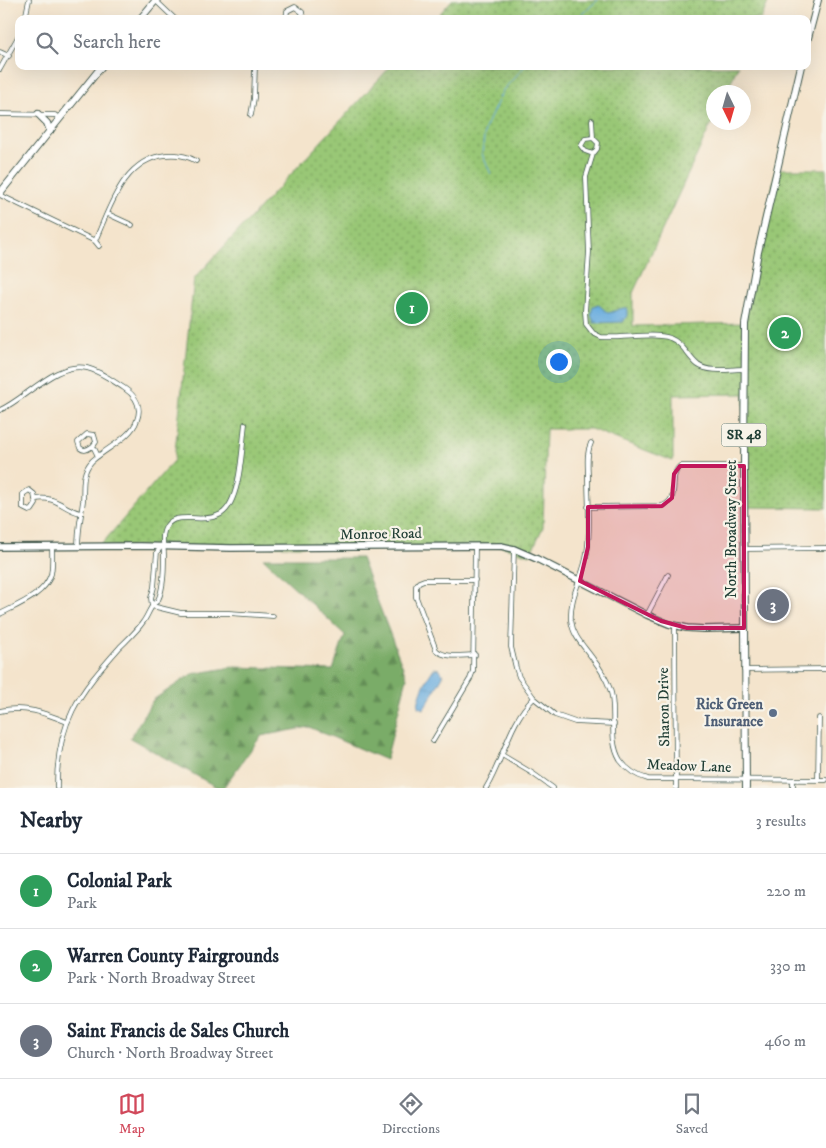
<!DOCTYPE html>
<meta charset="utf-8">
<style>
body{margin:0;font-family:"IM FELL DW Pica",serif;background:#f2f2f3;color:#1f2937}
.compass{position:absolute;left:706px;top:85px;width:45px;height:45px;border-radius:50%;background:#fff;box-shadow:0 5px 20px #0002;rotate:175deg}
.you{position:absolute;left:558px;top:361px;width:18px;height:18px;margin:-12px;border:4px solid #fff;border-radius:50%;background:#1a73e8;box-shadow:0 0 0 8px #1a73e833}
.badge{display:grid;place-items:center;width:32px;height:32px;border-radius:50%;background:#d1495b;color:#fff;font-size:16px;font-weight:700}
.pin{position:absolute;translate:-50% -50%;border:2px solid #fff;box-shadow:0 1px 5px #0006}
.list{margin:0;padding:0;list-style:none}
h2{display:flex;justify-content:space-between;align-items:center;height:65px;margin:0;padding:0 20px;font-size:21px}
h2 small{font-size:16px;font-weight:400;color:#747a83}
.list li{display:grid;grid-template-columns:32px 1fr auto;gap:15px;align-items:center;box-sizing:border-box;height:75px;padding:0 20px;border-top:1px solid #e0e1e3}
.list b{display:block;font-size:19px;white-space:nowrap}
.list p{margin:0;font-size:16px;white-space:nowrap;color:#747a83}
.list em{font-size:16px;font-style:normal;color:#747a83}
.icon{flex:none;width:28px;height:28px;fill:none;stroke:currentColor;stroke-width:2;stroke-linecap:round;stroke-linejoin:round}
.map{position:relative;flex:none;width:826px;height:788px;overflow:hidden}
.search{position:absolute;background:#fff;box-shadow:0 5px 20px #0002;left:15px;right:15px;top:15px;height:55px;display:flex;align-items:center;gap:12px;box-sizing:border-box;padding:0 18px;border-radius:10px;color:#747a83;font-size:19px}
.sheet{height:290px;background:#fff}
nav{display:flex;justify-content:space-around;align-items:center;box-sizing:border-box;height:70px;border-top:1px solid #e0e1e3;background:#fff;font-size:14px;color:#747a83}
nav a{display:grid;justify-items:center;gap:2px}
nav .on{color:#d1495b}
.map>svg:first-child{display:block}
.forest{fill:url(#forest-firs);stroke:#4c744e}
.park{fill:url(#park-dots);stroke:#5c8255}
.water{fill:url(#water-ripples);stroke:#44758a}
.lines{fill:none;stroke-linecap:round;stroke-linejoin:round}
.stream{stroke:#6aaddf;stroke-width:1}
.street-casing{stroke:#3f564b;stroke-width:5.5}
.secondary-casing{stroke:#3f564b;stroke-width:8}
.primary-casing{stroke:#3f564b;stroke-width:8}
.street{stroke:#fff;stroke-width:4}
.secondary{stroke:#fff;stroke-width:5.5}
.primary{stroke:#fff;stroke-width:6}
.marked{fill:#c2185b;fill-opacity:0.2;stroke:#c2185b;stroke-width:4;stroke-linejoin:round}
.service-dot{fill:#5c6f8a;stroke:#f7f3e8;stroke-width:2}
.labels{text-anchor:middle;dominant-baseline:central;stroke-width:4.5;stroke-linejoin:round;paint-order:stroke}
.shield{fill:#f7f3e8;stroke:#60746a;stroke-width:1}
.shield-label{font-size:14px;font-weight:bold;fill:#1f3d34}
.street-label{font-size:15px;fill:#1f3d34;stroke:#f7f3e8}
.service-label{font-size:15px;font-weight:bold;fill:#4e5e75;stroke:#f7f3e8;text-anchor:end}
</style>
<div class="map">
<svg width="826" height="788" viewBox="0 0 826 788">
<defs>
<pattern id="forest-firs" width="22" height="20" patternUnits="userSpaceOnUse" patternTransform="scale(1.25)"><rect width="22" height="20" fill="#7aac67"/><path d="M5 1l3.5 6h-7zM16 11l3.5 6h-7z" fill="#638d56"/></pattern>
<pattern id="park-dots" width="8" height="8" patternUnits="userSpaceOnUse" patternTransform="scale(1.25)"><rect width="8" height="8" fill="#99c776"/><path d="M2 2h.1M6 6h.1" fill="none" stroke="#7ca362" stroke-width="1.8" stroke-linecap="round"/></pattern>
<pattern id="water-ripples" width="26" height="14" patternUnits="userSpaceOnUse" patternTransform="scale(1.25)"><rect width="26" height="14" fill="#6aaddf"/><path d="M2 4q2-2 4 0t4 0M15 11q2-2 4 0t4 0" fill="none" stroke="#578eb6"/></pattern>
</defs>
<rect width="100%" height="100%" fill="#f7f3e8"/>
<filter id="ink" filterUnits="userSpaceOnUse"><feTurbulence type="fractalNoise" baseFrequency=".02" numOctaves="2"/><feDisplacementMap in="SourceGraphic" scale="10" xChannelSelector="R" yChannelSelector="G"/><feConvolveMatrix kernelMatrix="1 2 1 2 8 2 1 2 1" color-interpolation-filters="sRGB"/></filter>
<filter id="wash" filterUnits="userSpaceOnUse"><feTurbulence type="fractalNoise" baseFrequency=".0096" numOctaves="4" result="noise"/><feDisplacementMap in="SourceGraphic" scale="20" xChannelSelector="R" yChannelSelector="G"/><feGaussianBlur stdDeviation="1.12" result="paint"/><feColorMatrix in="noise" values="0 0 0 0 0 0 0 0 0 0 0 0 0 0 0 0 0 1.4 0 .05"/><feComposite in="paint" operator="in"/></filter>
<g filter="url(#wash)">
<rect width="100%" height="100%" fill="#f4e4cc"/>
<polygon class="forest" points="263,558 361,558 407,678 386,760 309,727 261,736 223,788 218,788 130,738 153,700 192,674 233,667 333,670 345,635"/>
<g class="park">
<polygon points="452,0 769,0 761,19 435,19"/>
<polygon points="391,66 738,66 726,92 714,92 713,120 633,293 633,326 745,323 776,169 826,169 826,508 744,507 744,394 673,395 673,461 591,429 546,429 543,527 530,555 501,546 100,546 174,460 194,279"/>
</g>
<g class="water">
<path d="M599 305 608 313C614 312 621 307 627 308V316L623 322 594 323 591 314 593 306Z"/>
<path d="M434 668 440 669 443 676 424 709 418 707C419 693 426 680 434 668Z"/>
</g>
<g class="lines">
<g class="stream">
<polyline points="576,19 598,0"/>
<polyline points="491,174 482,154 485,129 503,90 525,66"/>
</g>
</g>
</g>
<g filter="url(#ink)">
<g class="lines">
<defs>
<g id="street">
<polyline points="155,0 175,19"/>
<polyline points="25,19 29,0"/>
<polyline points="286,19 287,11 295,7 302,12 303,19"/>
<polyline points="0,52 9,56"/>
<polyline points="0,69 19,35"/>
<polyline points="0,114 55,115 60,119"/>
<polyline points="251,115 254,98 255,66"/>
<polyline points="592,120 593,138"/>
<path d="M593 154 585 151 581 146 585 139 593 138 598 143 597 149 593 154 586 177 589 252 585 311 586 324 593 333 601 337C621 339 653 332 670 338 683 343 688 357 698 365 709 373 731 369 744 369"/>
<polyline points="0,195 95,241 99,246"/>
<polyline points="108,214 132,225"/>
<path d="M95 241C110 208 123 159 166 155 177 154 186 155 196 161"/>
<path d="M0 410C27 398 56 361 87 368 100 371 113 381 124 388 136 396 142 407 137 420 132 437 105 449 92 461 81 473 84 486 83 501 81 516 78 531 78 546"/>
<path d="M591 443C586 453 588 466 588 477 588 502 591 528 587 553 584 575 569 597 571 620 573 637 584 646 593 659 600 668 606 678 610 689 618 711 607 738 620 760 627 770 637 776 648 779L826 780"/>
<path d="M93 446C88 449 85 452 80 448L78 442 87 434 94 435 96 442 93 446 98 456"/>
<polygon points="29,490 34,494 36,504 32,510 29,511 23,508 23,494"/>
<path d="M35 499C58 496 61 508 80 513"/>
<path d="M588 507 662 506C682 499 667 477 680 466H744"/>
<polyline points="514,549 511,647 516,668 519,677 534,698 555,715 575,722 614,724"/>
<polyline points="744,549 826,548"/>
<polyline points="152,606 181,613 229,613 273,616"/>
<polyline points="152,606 151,598 154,587 157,552 162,546"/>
<path d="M0 614C17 605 45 595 51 574 53 565 52 555 52 546"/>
<polyline points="647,615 668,575"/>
<polyline points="675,626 676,788"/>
<path d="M475 655C462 655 446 659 436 650L416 597V586L419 582 424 580H475"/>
<polyline points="744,670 826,669"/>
<path d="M0 711C24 705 45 713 67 722"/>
<polyline points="433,741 470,679 473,671 475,546"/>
<polyline points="502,755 532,773 553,788"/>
<polyline points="818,779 819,718"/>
<polyline points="793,780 793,788"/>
<path d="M57 788C56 723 79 693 120 647 128 639 137 631 143 622 147 617 149 610 153 605 154 603 157 602 158 600 164 588 164 568 164 555 164 545 160 535 167 525 173 517 183 518 191 518 201 519 212 519 221 514 241 502 242 446 245 424"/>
<path d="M486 788C504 758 509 722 534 698"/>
</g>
<polyline id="secondary" points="0,547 140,546 231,548 501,546 514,549 537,559 647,615 669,624 687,628 704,629 744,628"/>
<g id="primary">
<polyline points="140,19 156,0"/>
<polyline points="807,42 818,0"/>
<polyline points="38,114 47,123 50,131"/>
<polyline points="0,193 102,66"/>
<polyline points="746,788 744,466 745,324 758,252 801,66"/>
</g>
</defs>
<use href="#street" class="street-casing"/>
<use href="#secondary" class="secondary-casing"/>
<use href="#primary" class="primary-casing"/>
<use href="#street" class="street"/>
<use href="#secondary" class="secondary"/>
<use href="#primary" class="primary"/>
</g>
</g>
<path class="marked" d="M680 466H744V628H687L661 621 580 581 588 547V507L662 506 672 498 674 474Z"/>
<circle class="service-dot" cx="773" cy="713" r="5"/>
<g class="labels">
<rect class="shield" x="721.5" y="423.5" width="45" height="23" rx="4"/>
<g class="shield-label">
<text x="744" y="435">SR 48</text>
</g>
<g class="street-label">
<text transform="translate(731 529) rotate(-90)">North Broadway Street</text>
<text transform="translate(381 534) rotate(-1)">Monroe Road</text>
<text transform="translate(664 707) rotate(-91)">Sharon Drive</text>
<text transform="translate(689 766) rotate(2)">Meadow Lane</text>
</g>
<g class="service-label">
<text x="763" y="704">Rick Green<tspan x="763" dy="17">Insurance</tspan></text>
</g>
</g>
</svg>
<svg class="compass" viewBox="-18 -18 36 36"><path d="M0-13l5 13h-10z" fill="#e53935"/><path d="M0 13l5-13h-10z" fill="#747a83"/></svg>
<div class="you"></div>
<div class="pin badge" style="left:412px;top:308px;background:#2e9e5b">1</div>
<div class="pin badge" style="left:785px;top:333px;background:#2e9e5b">2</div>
<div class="pin badge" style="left:773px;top:605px;background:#6b7280">3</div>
<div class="search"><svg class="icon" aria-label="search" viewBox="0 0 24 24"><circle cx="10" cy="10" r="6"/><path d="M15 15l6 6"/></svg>Search here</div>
</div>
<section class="sheet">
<h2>Nearby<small>3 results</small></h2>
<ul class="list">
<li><span class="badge" style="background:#2e9e5b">1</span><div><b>Colonial Park</b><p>Park</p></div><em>220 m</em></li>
<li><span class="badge" style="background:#2e9e5b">2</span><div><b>Warren County Fairgrounds</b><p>Park · North Broadway Street</p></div><em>330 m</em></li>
<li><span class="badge" style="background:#6b7280">3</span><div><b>Saint Francis de Sales Church</b><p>Church · North Broadway Street</p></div><em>460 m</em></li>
</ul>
</section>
<nav>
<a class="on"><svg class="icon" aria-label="map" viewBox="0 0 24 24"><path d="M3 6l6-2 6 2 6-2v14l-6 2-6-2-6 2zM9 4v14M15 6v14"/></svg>Map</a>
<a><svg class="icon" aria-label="directions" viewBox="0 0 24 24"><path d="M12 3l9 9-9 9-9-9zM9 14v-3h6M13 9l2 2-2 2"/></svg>Directions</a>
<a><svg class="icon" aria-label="saved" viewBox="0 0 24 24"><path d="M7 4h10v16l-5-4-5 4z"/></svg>Saved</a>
</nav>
